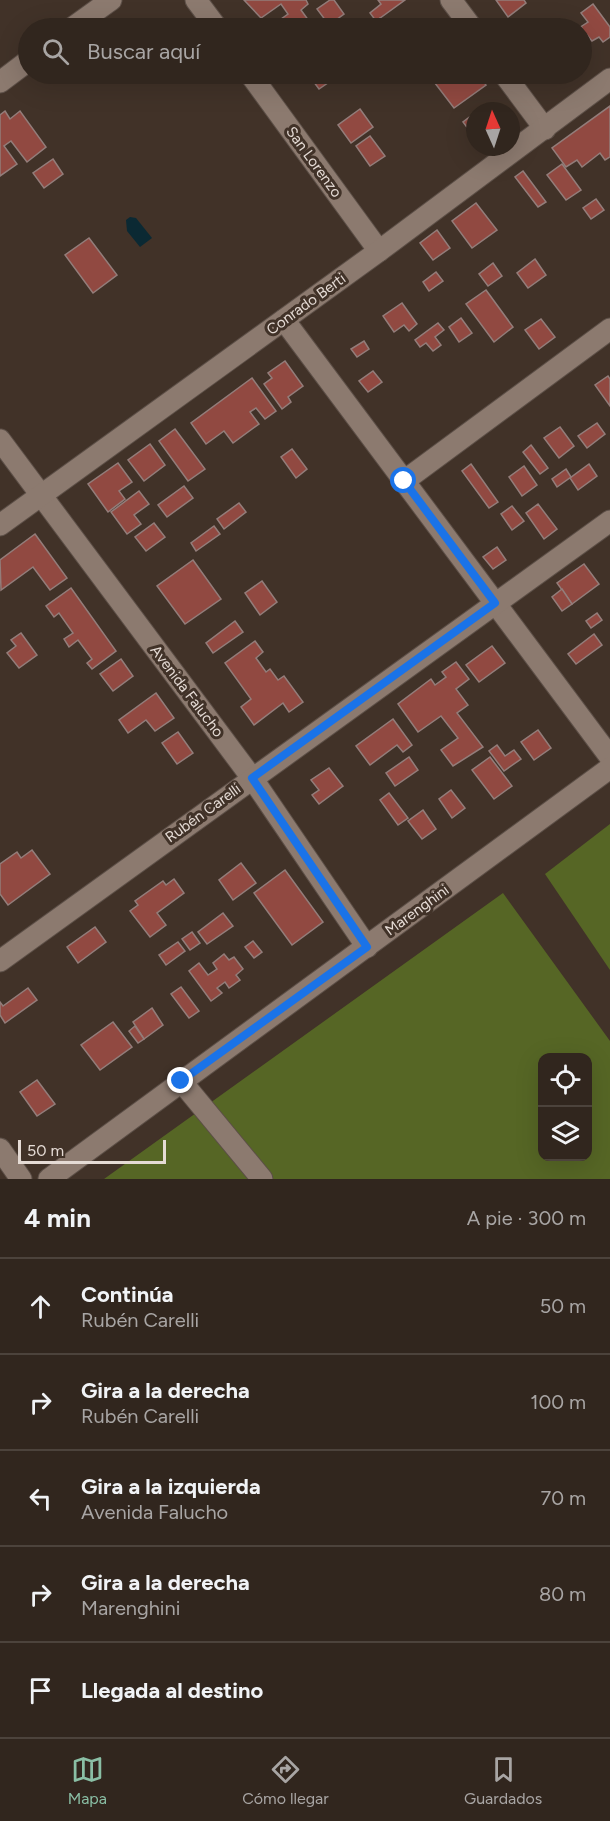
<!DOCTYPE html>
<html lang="es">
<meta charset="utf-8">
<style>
body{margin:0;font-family:Figtree,sans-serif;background:#3d322b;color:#f1f3f6}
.controls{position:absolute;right:18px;bottom:18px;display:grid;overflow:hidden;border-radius:12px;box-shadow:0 6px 24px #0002}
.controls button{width:54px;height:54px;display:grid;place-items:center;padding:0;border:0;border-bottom:2px solid #4c433c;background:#31261e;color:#f1f3f6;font:30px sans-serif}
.compass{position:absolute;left:466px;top:102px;width:54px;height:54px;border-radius:50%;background:#31261e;box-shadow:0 6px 24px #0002;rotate:357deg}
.scale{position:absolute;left:18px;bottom:15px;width:148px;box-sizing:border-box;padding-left:6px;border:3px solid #e5dbd5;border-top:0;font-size:16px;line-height:21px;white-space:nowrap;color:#e5dbd5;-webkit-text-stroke:4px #413228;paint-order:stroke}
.stop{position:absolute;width:18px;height:18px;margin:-14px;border:4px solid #1a73e8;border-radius:50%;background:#fff}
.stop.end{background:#1a73e8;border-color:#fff;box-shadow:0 2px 6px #0008}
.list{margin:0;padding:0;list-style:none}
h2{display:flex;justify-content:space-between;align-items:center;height:78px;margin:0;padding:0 24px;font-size:26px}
h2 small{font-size:20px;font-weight:400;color:#a8a5a4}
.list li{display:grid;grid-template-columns:39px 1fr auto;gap:18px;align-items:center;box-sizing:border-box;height:96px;padding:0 24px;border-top:2px solid #4c433c}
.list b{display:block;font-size:22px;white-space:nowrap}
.list p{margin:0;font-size:20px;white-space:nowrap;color:#a8a5a4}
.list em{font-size:20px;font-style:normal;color:#a8a5a4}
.icon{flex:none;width:33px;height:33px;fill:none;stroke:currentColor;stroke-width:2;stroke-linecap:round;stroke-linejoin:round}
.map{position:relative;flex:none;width:610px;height:1179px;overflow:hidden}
.search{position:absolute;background:#31261e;box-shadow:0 6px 24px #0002;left:18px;right:18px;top:18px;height:66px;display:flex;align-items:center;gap:15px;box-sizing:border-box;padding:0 21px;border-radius:33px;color:#a8a5a4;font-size:22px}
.sheet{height:558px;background:#31261e}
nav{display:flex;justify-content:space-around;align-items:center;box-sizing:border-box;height:84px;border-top:2px solid #4c433c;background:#31261e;font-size:16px;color:#a8a5a4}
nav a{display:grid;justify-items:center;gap:3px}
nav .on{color:#8abfa5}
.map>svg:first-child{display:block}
.green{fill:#566625;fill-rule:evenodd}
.water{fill:#0b2933}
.building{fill:#914941;stroke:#937d7a;stroke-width:1.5}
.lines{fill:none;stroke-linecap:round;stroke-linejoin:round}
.minor-casing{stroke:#5c4f47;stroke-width:23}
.minor{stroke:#8c7a6f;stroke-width:21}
.route{stroke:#1a73e8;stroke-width:8}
.labels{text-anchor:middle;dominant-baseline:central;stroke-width:6;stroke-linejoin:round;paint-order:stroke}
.street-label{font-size:15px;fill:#e5dbd5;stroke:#413228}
</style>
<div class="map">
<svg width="610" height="1179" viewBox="0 0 610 1179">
<rect width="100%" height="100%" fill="#413228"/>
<g class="green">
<polygon points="610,824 610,970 545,874"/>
<path d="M503 893 610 1041V1179H104ZM542 1058H588V1156H542Z"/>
</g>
<polygon class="water" points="130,217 136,218 152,238 140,247 127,231 126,220"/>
<g class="building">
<polygon points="244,0 306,0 308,4 301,10 309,21 298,28 273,28 271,26 288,14 281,4 261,18"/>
<polygon points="330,0 334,0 344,14 329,25 317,9"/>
<polygon points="378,0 405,0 376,21 370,13 381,4"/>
<polygon points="496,0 524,0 526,3 508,17"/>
<polygon points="593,4 610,27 610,37 603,42 599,37 592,41 587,35 582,38 582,28 579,28 588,22 581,13"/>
<polygon points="380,18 388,28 365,28"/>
<polygon points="314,19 321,28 301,28"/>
<polygon points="300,74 336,74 338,76 319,89 308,74 303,77"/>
<polygon points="428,74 477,74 486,85 454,108"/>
<polygon points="610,106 610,157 605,160 600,153 582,167 577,160 566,167 552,148"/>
<polygon points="360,109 373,127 351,143 338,125"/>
<polygon points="5,111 10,119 20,111 46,147 27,162 11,141 4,146 17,164 0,176 0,115"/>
<polygon points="475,113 475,131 472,134 463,122"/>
<polygon points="370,136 385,156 370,166 356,146"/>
<polygon points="53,159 63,174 44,188 33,173"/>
<polygon points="562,164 581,190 566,200 547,175"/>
<polygon points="523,171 546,202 538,207 515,177"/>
<polygon points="596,199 604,210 591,219 583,208"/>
<polygon points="476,203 497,230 472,248 452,221"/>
<polygon points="437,230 450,248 433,260 420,243"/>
<polygon points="89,238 117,275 93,293 65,255"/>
<polygon points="535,259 546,275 528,288 517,273"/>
<polygon points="493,263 502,276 488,286 479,274"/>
<polygon points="436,272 443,281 429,291 423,282"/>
<polygon points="486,290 513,327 494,342 466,304"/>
<polygon points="402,303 417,324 409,331 404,325 394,332 383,316"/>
<polygon points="461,318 472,333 459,342 449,327"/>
<polygon points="541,319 555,337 539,349 525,330"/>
<polygon points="438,323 444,330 435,337 441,345 433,351 426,343 420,347 415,340"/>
<polygon points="364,341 369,349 357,357 351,349"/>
<polygon points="285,361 303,386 288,397 291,402 282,409 264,384 272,378 268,373"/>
<polygon points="373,371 382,382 368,392 359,381"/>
<polygon points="608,376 610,379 610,406 595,385"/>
<polygon points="252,378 276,411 265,419 256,408 250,412 259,424 233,443 224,431 206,444 191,423"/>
<polygon points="597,423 605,434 587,448 578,436"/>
<polygon points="560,427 574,446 559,458 544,438"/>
<polygon points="175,429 205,469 188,481 159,441"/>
<polygon points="150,444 165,465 144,481 128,460"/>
<polygon points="531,445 548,468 540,474 523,452"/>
<polygon points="292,449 307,469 296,478 281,457"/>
<polygon points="118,463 132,482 119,491 125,499 108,512 88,484"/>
<polygon points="471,464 498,502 489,508 462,471"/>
<polygon points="589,464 597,476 578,490 570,478"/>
<polygon points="524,466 537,485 522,496 509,477"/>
<polygon points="566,469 571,477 557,487 552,479"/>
<polygon points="184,486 193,498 167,517 158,505"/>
<polygon points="139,491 149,504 134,515 141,524 127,534 111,512"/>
<polygon points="239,503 246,512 224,529 217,519"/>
<polygon points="538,504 557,529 544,539 526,513"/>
<polygon points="512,506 524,521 512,530 501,514"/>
<polygon points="154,523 165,537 146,551 135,537"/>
<polygon points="214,526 220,534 196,551 191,543"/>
<polygon points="35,534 67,578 50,590 33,567 1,590 0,560"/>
<polygon points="497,547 506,560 493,569 483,557"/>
<polygon points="193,560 221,599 185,624 157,586"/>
<polygon points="584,564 599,584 572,604 557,583"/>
<polygon points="262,581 277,602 260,615 245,593"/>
<polygon points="71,588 116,651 92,669 87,663 92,659 78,640 69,647 64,639 73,633 59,613 54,617 46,606"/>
<polygon points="562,589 572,604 562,611 552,597"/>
<polygon points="597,613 602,620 591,628 586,621"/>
<polygon points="235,621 243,632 213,653 206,643"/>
<polygon points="21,633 37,655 19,668 7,653 16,646 11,640"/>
<polygon points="594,634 602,645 576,664 568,654"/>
<polygon points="255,641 263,652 256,658 266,672 270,669 278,680 284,676 303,702 289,712 283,703 254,725 241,707 251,699 225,663"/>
<polygon points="492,646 505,663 479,682 466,665"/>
<polygon points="121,659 133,676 113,691 100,674"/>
<polygon points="456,662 469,679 456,689 468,705 457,713 483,747 453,766 441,750 458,738 441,716 418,732 398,704 431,679 435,685 446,677 442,672"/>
<polygon points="156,693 174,718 155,731 146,720 128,733 119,720"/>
<polygon points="393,719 412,745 403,752 397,745 370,765 356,746"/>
<polygon points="538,730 551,748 534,760 521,742"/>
<polygon points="178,732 193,753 177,764 162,743"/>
<polygon points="497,745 505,756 514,750 521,759 504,771 489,751"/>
<polygon points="409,757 418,770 395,786 386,773"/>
<polygon points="490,757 512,786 494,799 472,770"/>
<polygon points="329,768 343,786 319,804 312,795 319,790 311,780"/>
<polygon points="451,790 465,808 452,818 439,799"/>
<polygon points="389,793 408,818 398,825 380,800"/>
<polygon points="423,810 436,829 422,839 408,821"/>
<polygon points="32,850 50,874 8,905 0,894 0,864 17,852 21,858"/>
<polygon points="241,863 256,883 233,900 219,880"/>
<polygon points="285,870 323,922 292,945 254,893"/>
<polygon points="174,879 184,893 157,913 166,925 150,937 130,911 138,905 135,901 163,881 166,885"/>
<polygon points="223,913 233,926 207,944 198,932"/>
<polygon points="95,927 106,942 78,963 67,947"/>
<polygon points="192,932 200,943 190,950 182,939"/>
<polygon points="253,941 262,952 254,958 245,947"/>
<polygon points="178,942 185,951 166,965 159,955"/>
<polygon points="224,954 229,960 234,957 243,969 236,975 240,980 229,988 225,982 217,988 222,993 211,1001 189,971 199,963 208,975 217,969 213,963"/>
<polygon points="181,987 199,1011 189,1018 171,994"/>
<polygon points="28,988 37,1000 5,1023 0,1015 0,1002 3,1006"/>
<polygon points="152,1008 163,1025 144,1039 133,1022"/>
<polygon points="113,1022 132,1047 100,1070 81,1045"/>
<polygon points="135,1026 144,1039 138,1043 129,1031"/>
<polygon points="37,1080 55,1104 37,1116 20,1092"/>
</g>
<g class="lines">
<defs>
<g id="minor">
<polyline points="196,0 217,28"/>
<polyline points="451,0 472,28"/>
<polyline points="72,28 111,0"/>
<polyline points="250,74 379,251"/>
<polyline points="504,74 545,129"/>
<polyline points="0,82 28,61"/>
<polyline points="284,320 610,757"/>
<polyline points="0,440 252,778 367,947"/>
<polyline points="404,481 610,329"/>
<polyline points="0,525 379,251 610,79"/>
<polyline points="0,961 610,521"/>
<polyline points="181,1081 262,1179"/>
<polyline points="0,1149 21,1179"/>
<polyline points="49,1179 610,768"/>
</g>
</defs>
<use href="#minor" class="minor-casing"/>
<use href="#minor" class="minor"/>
</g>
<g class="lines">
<polyline class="route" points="181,1081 367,947 252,778 495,603 404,481"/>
</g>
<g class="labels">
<g class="street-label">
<text transform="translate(314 162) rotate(54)">San Lorenzo</text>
<text transform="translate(306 304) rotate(-36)">Conrado Berti</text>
<text transform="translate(187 691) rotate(53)">Avenida Falucho</text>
<text transform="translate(203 813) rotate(-36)">Rubén Carelli</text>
<text transform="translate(417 910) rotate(-36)">Marenghini</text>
</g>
</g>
</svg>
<div class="controls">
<button><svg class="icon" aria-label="locate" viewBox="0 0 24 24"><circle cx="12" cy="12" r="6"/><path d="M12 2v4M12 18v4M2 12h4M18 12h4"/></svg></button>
<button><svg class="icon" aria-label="layers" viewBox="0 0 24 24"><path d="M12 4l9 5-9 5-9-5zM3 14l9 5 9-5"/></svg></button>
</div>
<svg class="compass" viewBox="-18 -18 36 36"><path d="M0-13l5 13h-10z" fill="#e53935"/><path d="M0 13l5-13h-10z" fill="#a8a5a4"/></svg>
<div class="scale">50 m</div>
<div class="stop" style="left:404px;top:481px"></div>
<div class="stop end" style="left:181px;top:1081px"></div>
<div class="search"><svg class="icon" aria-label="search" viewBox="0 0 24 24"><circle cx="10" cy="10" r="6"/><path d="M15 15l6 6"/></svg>Buscar aquí</div>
</div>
<section class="sheet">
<h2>4 min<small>A pie · 300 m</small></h2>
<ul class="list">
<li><svg class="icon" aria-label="ahead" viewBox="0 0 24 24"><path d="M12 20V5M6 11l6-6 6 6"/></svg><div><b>Continúa</b><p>Rubén Carelli</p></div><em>50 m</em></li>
<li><svg class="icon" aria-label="right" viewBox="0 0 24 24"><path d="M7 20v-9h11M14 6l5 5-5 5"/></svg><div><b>Gira a la derecha</b><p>Rubén Carelli</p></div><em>100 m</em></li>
<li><svg class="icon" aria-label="left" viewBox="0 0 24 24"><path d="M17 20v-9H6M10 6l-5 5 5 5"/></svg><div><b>Gira a la izquierda</b><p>Avenida Falucho</p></div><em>70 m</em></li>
<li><svg class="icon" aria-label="right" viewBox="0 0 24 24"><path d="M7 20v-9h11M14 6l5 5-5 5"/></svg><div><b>Gira a la derecha</b><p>Marenghini</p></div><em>80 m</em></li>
<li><svg class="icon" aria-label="arrive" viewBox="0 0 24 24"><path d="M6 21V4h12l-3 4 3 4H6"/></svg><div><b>Llegada al destino</b></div></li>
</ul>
</section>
<nav>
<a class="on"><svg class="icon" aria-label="map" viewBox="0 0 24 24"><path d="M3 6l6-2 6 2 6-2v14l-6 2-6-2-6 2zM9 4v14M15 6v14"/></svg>Mapa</a>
<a><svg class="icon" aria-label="directions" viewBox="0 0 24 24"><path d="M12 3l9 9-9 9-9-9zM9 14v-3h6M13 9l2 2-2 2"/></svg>Cómo llegar</a>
<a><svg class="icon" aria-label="saved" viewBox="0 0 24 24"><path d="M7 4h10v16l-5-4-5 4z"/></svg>Guardados</a>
</nav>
